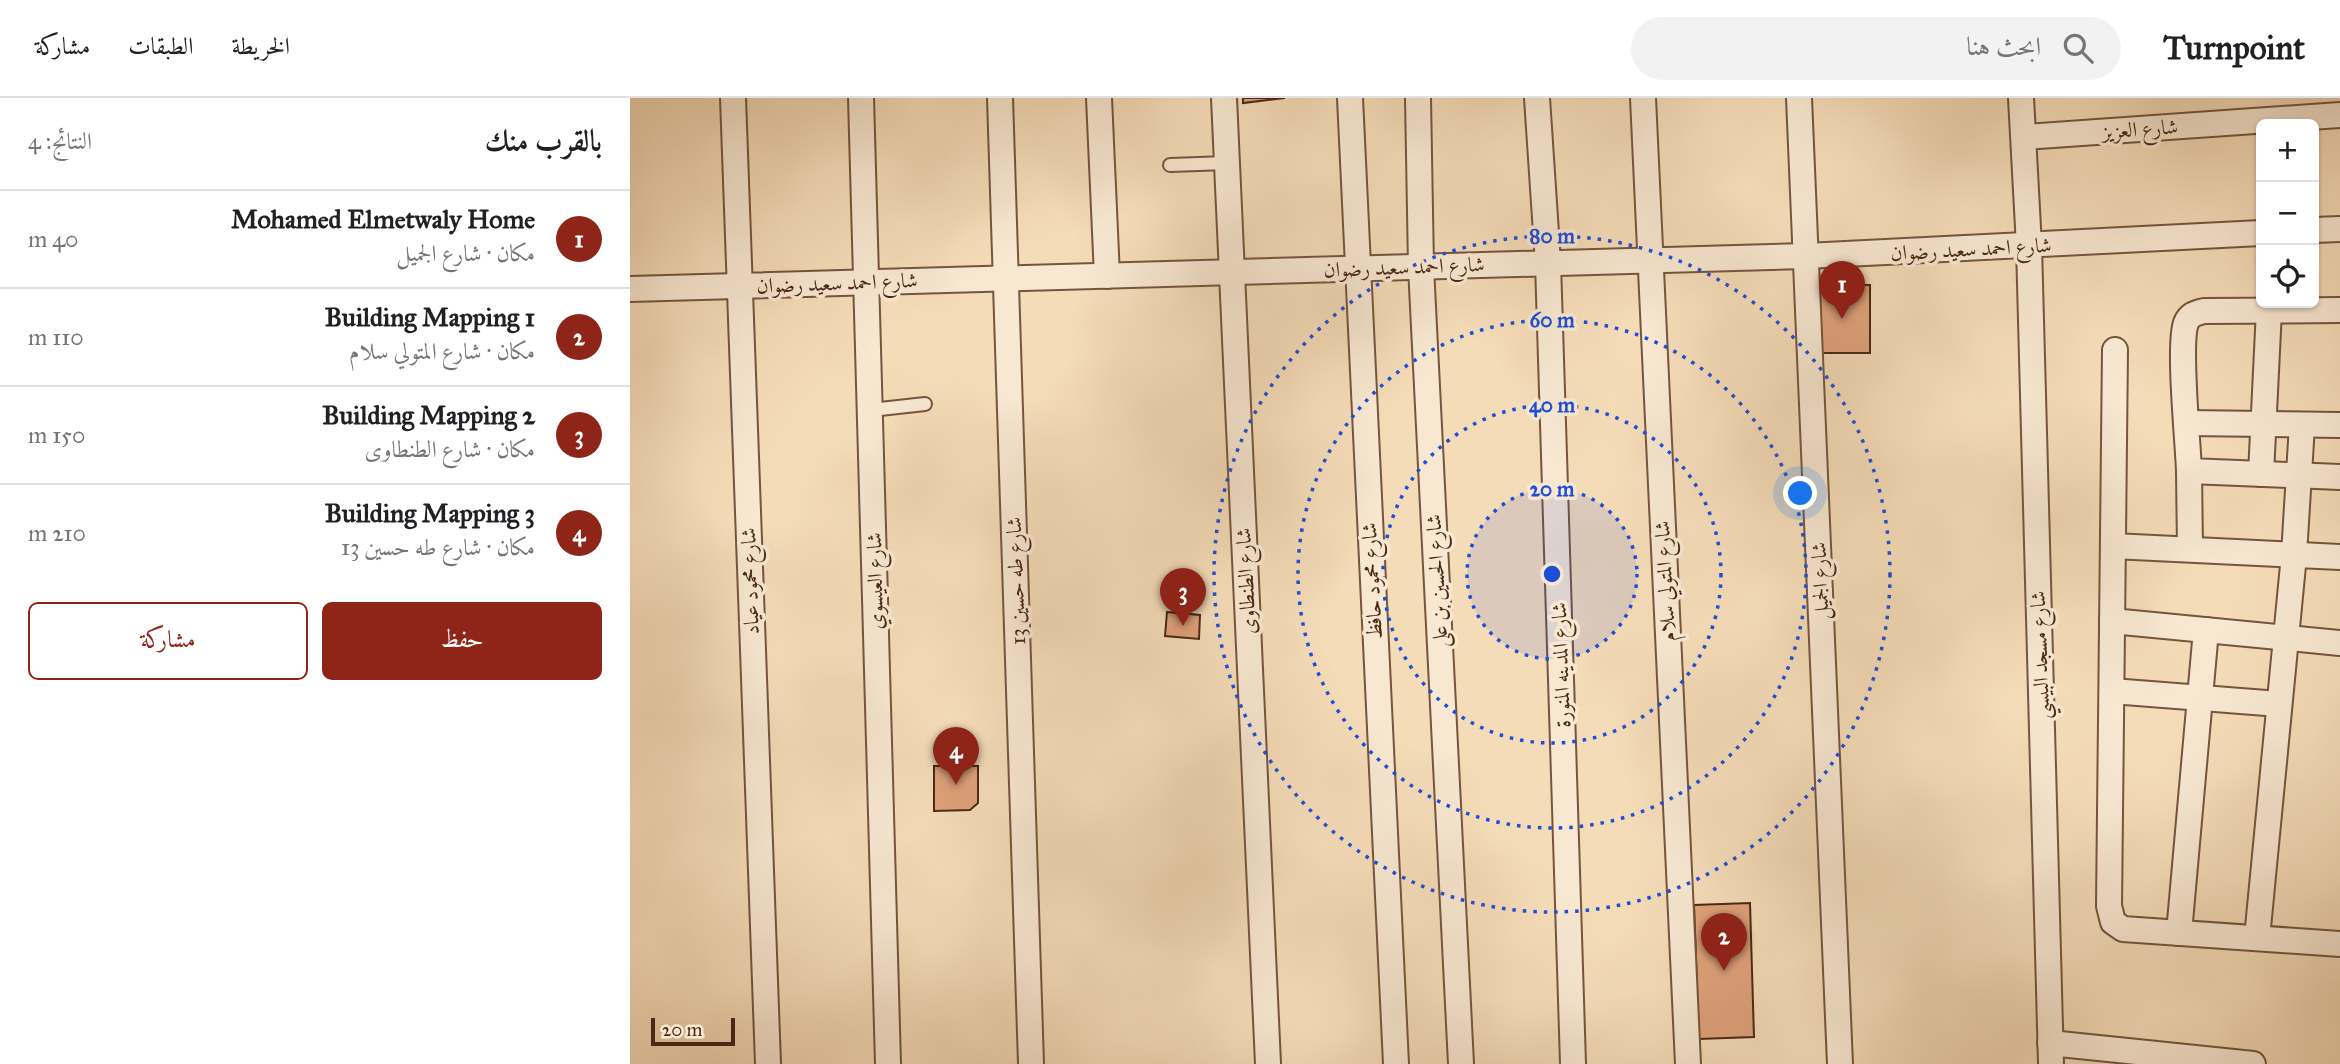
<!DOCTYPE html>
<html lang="ar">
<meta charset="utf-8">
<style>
body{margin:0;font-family:"IM FELL Great Primer",Amiri,serif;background:#f2f2f2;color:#202124;direction:rtl}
.controls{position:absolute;right:21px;top:21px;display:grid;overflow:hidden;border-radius:10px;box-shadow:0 2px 5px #0004}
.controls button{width:63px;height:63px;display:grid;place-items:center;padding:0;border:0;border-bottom:2px solid #e0e0e0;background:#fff;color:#202124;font:35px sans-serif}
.scale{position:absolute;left:21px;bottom:18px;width:84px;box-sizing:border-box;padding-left:7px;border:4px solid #4a2814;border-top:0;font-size:19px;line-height:24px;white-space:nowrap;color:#4a2814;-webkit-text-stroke:5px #f8e8d2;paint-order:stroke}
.you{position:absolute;left:1171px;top:396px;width:24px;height:24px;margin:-18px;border:5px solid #fff;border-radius:50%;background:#1a73e8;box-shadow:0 0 0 10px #1a73e833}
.badge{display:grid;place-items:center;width:46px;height:46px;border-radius:50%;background:#8f2418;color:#fff;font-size:23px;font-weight:700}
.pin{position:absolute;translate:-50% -58px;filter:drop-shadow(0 2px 4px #0008)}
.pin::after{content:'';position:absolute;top:37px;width:24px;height:21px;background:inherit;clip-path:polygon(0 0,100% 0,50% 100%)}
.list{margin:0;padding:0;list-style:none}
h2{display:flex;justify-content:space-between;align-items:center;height:91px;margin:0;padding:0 28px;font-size:30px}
h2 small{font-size:23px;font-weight:400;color:#757577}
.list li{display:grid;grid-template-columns:46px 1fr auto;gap:21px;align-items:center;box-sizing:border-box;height:98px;padding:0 28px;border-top:2px solid #e0e0e0}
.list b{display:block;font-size:26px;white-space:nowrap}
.list p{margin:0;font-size:23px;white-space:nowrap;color:#757577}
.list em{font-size:23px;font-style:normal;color:#757577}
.actions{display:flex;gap:14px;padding:21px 28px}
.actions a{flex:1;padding:16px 0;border:2px solid #8f2418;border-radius:10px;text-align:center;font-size:24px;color:#8f2418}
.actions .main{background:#8f2418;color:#fff}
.icon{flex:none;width:38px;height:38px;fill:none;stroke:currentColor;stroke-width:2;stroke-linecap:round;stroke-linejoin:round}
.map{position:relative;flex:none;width:1710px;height:966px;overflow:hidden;direction:ltr}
header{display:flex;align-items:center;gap:42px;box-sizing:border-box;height:98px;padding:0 35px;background:#fff;border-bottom:2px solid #e0e0e0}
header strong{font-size:33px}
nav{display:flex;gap:38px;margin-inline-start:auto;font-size:24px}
.search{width:490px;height:63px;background:#f2f2f2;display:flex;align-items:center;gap:18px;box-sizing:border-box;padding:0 24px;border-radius:38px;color:#757577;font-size:26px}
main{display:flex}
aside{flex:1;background:#fff}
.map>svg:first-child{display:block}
.building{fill:#e0a27b;stroke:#4a2814;stroke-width:2}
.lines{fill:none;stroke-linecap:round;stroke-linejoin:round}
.service-casing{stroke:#75553d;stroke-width:16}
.minor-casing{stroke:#75553d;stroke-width:28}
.service{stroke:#f8e8d2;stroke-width:12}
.minor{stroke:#f8e8d2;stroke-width:24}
.ring{fill:none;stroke:#1d4ed8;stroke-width:3.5;stroke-dasharray:3.5 7}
.labels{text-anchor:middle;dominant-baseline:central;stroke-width:7;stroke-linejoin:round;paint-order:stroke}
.street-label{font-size:21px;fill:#4a2814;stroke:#f8e8d2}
.centre{fill:#1d4ed8;stroke:#f8e8d2;stroke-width:3.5}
.ring-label{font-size:21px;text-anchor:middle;font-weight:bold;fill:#1d4ed8;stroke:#f8e8d2;stroke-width:7;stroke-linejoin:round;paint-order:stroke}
</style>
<header>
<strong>Turnpoint</strong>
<div class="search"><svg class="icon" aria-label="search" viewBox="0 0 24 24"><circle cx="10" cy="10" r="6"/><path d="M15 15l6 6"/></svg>ابحث هنا</div>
<nav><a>الخريطة</a><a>الطبقات</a><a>مشاركة</a></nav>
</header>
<main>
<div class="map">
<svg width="1710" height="966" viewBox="0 0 1710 966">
<rect width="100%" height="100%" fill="#f5dcb9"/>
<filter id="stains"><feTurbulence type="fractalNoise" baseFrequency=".00286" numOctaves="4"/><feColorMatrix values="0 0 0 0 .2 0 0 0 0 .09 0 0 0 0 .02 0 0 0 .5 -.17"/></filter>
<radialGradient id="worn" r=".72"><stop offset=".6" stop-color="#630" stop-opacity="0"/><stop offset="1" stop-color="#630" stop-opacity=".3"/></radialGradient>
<g class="building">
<polygon points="613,0 655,0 613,5"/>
<rect x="1183" y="187" width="57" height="68"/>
<polygon points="537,514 570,517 569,541 535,538"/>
<polygon points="304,668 348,668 348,705 340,712 304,713"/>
<polygon points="1120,805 1124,939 1069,941 1064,807"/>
</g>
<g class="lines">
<defs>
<g id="service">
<polyline points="540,67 597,65"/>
<polyline points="241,312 295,306"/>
</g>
<g id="minor">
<polyline points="103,0 138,966"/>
<polyline points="231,0 258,966"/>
<polyline points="370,0 401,966"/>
<polyline points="469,0 477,178"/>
<polyline points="594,0 638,966"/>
<polyline points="720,0 766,966"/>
<polyline points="788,0 791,169 831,966"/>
<polyline points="907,0 918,165 943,966"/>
<polyline points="1013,0 1058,966"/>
<polyline points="1169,0 1210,966"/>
<polyline points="1391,0 1399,148 1421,966"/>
<polyline points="1394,39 1710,17"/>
<polyline points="1684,132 1710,131"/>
<polyline points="0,191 1176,158 1631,135"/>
<path d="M1710 212 1574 213C1566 215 1560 216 1556 225 1548 246 1558 344 1559 373L1710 379"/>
<polyline points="1485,252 1479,808 1483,824 1493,831 1710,846"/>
<polyline points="1557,325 1710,327"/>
<polyline points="1559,373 1560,451"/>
<polyline points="1631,376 1639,212"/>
<polyline points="1483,448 1710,459"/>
<polyline points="1482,523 1710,545"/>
<polyline points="1482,593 1649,606"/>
<polyline points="1549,835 1576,532"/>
<polyline points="1627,840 1664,457 1672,327"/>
<polyline points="1420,945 1623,966"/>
</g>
</defs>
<use href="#service" class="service-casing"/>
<use href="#minor" class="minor-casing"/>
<use href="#service" class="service"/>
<use href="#minor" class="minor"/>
</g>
<circle cx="922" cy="476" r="85" fill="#1d4ed8" fill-opacity=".12"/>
<g class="ring">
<circle cx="922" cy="476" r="85"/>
<circle cx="922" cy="476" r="169"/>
<circle cx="922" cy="476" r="254"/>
<circle cx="922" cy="476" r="338"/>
</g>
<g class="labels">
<g class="street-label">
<text transform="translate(1510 31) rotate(-4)">شارع العزيز</text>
<text transform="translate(1341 151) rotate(-3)">شارع احمد سعيد رضوان</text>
<text transform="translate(774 169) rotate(-2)">شارع احمد سعيد رضوان</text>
<text transform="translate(207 185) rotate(-2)">شارع احمد سعيد رضوان</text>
<text transform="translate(120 483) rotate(-92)">شارع محمود عياد</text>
<text transform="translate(245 483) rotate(-91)">شارع العيسوي</text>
<text transform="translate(386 483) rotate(-92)">شارع طه حسين 13</text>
<text transform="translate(616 483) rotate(-93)">شارع الطنطاوى</text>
<text transform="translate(742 483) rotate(-93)">شارع محمود حافظ</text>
<text transform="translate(807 483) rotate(-93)">شارع الحسين بن على</text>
<text transform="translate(1035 483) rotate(-93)">شارع المتولي سلام</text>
<text transform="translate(1190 483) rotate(-92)">شارع الجميل</text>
<text transform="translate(1410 557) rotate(-92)">شارع مسجد البيسي</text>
<text transform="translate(931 567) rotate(-92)">شارع المدينه المنورة</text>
</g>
</g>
<circle cx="922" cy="476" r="10" class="centre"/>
<g class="ring-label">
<text x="922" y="145">80 m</text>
<text x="922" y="229">60 m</text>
<text x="922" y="314">40 m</text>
<text x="922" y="398">20 m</text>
</g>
<rect width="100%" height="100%" filter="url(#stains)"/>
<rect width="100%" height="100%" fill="url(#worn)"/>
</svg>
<div class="controls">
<button>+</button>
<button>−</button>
<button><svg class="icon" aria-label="locate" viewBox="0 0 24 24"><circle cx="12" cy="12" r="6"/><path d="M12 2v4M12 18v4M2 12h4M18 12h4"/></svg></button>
</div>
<div class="scale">20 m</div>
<div class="you"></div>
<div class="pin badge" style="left:1212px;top:221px">1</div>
<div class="pin badge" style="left:1094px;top:873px">2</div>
<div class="pin badge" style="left:553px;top:528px">3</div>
<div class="pin badge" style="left:326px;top:687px">4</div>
</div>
<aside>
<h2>بالقرب منك<small>النتائج: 4</small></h2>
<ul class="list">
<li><span class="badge">1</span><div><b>Mohamed Elmetwaly Home</b><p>مكان · شارع الجميل</p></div><em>40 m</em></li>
<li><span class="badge">2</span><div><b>Building Mapping 1</b><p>مكان · شارع المتولي سلام</p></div><em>110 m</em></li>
<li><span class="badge">3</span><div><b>Building Mapping 2</b><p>مكان · شارع الطنطاوى</p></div><em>150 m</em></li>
<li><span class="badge">4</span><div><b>Building Mapping 3</b><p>مكان · شارع طه حسين 13</p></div><em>210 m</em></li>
</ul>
<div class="actions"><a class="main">حفظ</a><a>مشاركة</a></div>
</aside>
</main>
